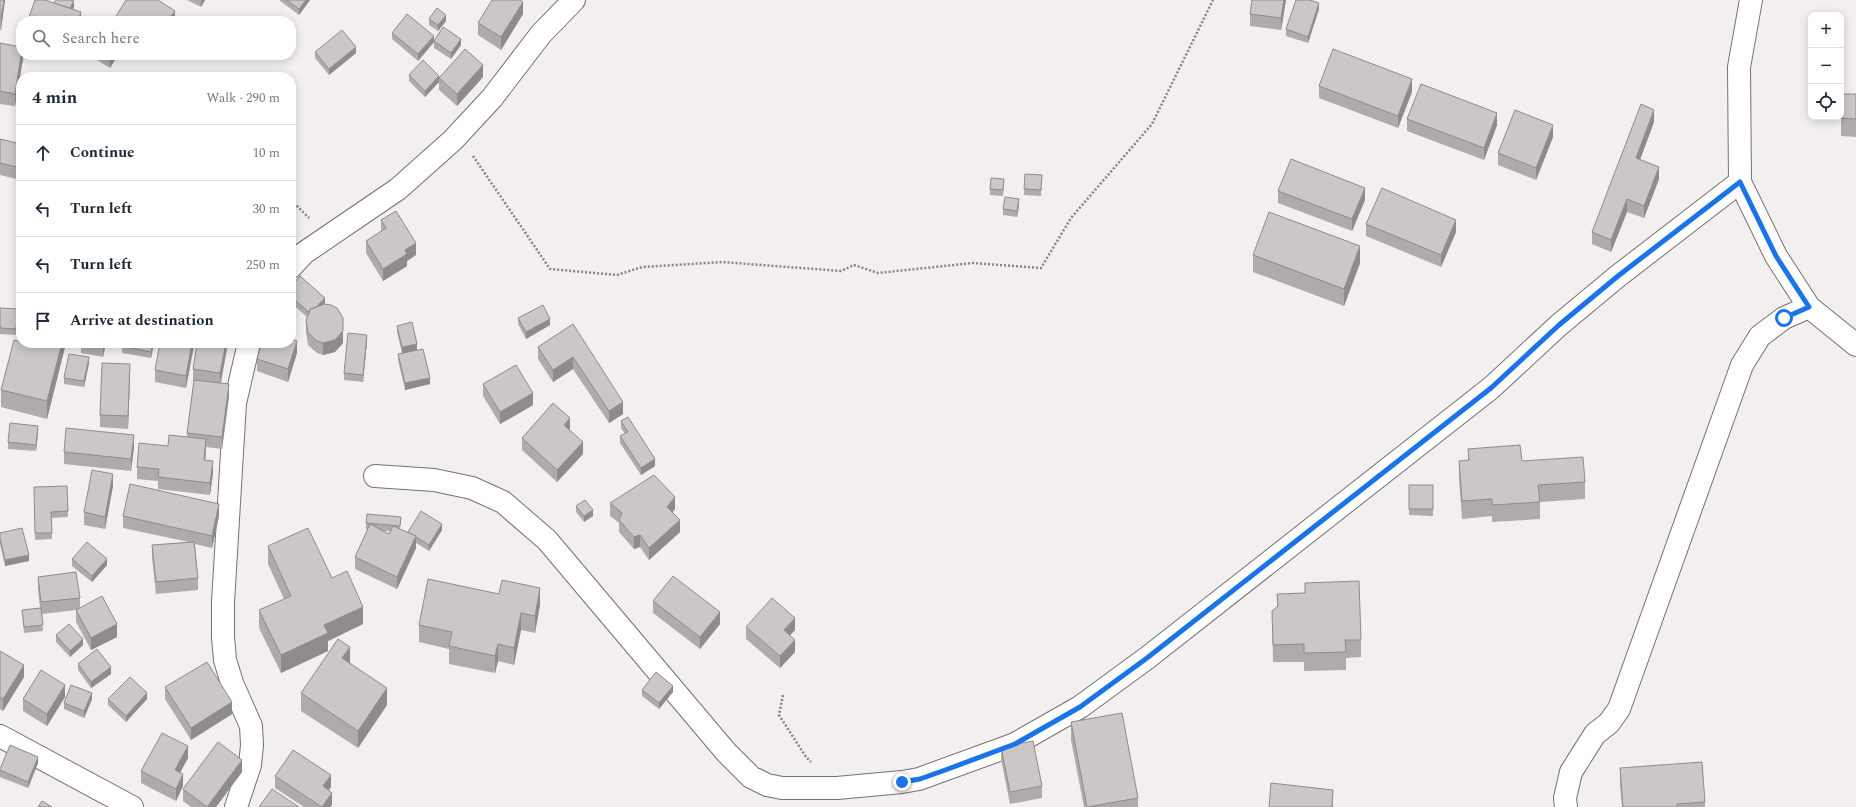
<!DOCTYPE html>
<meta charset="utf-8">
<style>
body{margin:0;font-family:Spectral,serif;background:#f6f6f7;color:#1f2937}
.controls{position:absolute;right:12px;top:12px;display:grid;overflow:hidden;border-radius:8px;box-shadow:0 2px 10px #0003}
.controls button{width:36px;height:36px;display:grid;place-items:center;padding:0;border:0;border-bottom:1px solid #e0e1e3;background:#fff;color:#1f2937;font:20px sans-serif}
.stop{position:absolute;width:12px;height:12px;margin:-9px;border:3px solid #1a73e8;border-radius:50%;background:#fff}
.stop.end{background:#1a73e8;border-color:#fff;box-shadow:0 1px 4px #0008}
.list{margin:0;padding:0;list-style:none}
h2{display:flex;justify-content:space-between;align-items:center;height:52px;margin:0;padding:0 16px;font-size:17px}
h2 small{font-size:13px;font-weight:400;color:#747a83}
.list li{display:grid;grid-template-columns:26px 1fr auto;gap:12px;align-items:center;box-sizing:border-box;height:56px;padding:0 16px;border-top:1px solid #e0e1e3}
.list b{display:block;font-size:15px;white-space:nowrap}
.list em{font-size:13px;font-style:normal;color:#747a83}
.icon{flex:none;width:22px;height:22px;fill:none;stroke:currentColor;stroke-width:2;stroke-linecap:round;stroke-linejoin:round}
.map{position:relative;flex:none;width:1856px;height:807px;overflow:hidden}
.search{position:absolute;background:#fff;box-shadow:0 2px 10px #0003;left:16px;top:16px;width:280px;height:44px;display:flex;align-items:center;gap:10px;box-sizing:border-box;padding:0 14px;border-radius:16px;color:#747a83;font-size:15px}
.panel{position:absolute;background:#fff;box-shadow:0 2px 10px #0003;left:16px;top:72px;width:280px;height:276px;border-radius:16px}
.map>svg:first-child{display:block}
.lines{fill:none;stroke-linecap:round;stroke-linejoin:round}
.minor-casing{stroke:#757170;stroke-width:24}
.path{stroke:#868383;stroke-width:2.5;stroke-dasharray:2 2;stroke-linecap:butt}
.minor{stroke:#fff;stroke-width:22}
.wall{fill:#afabab;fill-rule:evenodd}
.shaded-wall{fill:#8e8b8b}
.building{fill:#cbc7c7;stroke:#8e8b8b}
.route{stroke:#1a73e8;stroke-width:5}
</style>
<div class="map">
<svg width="1856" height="807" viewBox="0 0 1856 807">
<rect width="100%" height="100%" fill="#f4efef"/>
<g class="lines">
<defs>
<g id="minor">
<polyline points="1751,0 1739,67 1740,182 1776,256 1809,307 1856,345"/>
<polyline points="291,267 304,253 398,189 453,140 492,98 541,34 574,0"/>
<polyline points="375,476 434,480 472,488 503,502 547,540 726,752 751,777 767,785 782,788 837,788 902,782 919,779 1015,744 1080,707 1147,658 1491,388 1559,325 1618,276 1740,182"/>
<polyline points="0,736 132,807"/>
<polyline points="236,807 250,765 252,745 251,726 232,683 225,660 223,637 223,602 235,403 249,343"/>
<polyline points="1566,807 1565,798 1571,772 1595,734 1609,723 1619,709 1742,365 1760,336 1784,318 1809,307"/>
</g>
</defs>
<use href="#minor" class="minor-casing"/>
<g class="path">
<polyline points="473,156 550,269 617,275 642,267 722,262 841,271 854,265 878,273 973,263 1041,268 1071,218 1152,124 1213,0"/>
<polyline points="291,200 309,218"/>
<polyline points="783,695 779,715 806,757 811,762"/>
</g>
<use href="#minor" class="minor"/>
</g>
<g class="wall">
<polygon points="0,0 5,0 1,30 0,30"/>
<polygon points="187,0 205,0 201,7"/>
<polygon points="279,0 310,0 299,15"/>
<polygon points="1286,0 1281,30 1250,26 1250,14"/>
<polygon points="1319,9 1308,43 1286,36 1286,29"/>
<polygon points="523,14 501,50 478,35 478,23"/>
<polygon points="429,19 446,21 438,31 429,25"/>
<polygon points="392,33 434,41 461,45 451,59 434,48 434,42 418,61 392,39"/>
<polygon points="0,43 23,55 23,59 15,106 0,104"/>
<polygon points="315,52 356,53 329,75 315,58"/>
<polygon points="94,55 118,55 110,68 94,58"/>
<polygon points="149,55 154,55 153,58"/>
<polygon points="409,75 439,82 425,97 409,81"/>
<polygon points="483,77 457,106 439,90 439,78"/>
<polygon points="1319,86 1412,92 1398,128 1319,98"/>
<polygon points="1856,94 1856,137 1841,136 1841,118"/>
<polygon points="1407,119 1497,125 1484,160 1407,131"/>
<polygon points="1654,122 1640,160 1659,179 1644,218 1627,212 1611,252 1592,244 1592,232"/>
<polygon points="1553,137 1536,180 1498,165 1498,153"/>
<polygon points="0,139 21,144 21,180 0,175"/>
<polygon points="1025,174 1042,175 1041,196 1024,195"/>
<polygon points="1004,185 1003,196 990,195 990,189"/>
<polygon points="1278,191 1365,200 1352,231 1278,203"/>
<polygon points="1019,206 1017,217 1003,215 1003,209"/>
<polygon points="381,220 416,255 407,261 407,266 383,281 366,253 366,241 381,231"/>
<polygon points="1366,224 1456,232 1441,267 1366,236"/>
<polygon points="1253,255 1360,263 1344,306 1253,272"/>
<polygon points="291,287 325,304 343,330 343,343 335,352 323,355 317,353 308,345 306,332 306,320 307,317 291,303"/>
<polygon points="0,308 18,315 16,335 0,334"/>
<polygon points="518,318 550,325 526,339 518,324"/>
<polygon points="573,324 623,414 609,423 573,369 553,382 538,359 538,347"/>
<polygon points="397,326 417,350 430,384 405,390 398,360 398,354 402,353 397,332"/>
<polygon points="367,341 363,382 344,380 344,373"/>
<polygon points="66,343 47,419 1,407 1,390 27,344"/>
<polygon points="81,343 106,343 103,357 81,353"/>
<polygon points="154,343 151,358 122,353 122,346"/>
<polygon points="194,343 186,388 155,382 155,370"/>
<polygon points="228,343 221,383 229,396 222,449 206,447 205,460 213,473 210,495 158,489 158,481 137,479 137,467 168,446 187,437 187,433 194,381 193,381 193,369"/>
<polygon points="297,353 288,382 257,371 257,359"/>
<polygon points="89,363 84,387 64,384 64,378"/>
<polygon points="130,376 128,429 100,427 100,415"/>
<polygon points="483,384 533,405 500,424 483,396"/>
<polygon points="621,421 655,466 641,475 620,443 620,436 625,434 621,428"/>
<polygon points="570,430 583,454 557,482 522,450 522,438"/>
<polygon points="38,432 36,451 8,449 8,442"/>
<polygon points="134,447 131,471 64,464 64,452"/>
<polygon points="1468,449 1522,461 1585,482 1585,499 1540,502 1540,519 1492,522 1492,516 1462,519 1459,478 1459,461 1468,460"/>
<polygon points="1409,485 1433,485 1433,516 1409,515"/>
<polygon points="67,486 68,517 52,518 52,539 35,540 34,494"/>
<polygon points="113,486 105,529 84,525 84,512"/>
<polygon points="610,503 675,509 672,512 680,532 649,560 640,547 634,549 619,532 619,523 610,516"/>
<polygon points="576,506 593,516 584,522 576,512"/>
<polygon points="123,516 219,516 212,548 195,544 198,578 198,590 156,594 152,557 152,545 189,542 123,528"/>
<path d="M401 517 400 529 408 533 442 530 429 551 416 543V548L397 589 355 569V557L368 530 366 529V523ZM384 531H390L389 534Z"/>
<polygon points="0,533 29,561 5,566 0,544"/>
<polygon points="268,546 332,578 363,624 328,641 328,651 281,673 259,628 259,610 284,599 268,564"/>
<polygon points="72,559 107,565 92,582 72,566"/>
<polygon points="38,577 80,598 80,608 117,637 91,650 76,622 76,610 42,614 43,631 24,633 22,610 40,608 38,589"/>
<polygon points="1277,594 1361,640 1361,657 1346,658 1346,670 1304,671 1304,662 1273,662 1272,611 1277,607"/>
<polygon points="653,601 720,624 700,649 653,613"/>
<polygon points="540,605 535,633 521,630 514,665 498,661 495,673 449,664 449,649 419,642 419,625"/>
<polygon points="746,627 795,630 790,635 795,652 780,668 746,639"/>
<polygon points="56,635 83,645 70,657 56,642"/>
<polygon points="0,651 24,677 3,711 0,709"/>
<polygon points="350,663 387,705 358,748 301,711 301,693"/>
<polygon points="78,664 111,674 91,688 78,670"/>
<polygon points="165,687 232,714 191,740 165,699"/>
<polygon points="642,690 673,692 659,709 642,696"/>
<polygon points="65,697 47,726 23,711 23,699"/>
<polygon points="92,699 84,718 64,709 64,703"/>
<polygon points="108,699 147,699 126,722 108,705"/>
<polygon points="1071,722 1138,798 1138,807 1084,807 1071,740"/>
<polygon points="1001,747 1042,786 1042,798 1010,804 1001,759"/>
<polygon points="188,758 180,772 183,786 176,801 141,783 141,771"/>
<polygon points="38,763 28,788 0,777 0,769"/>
<polygon points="1620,768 1705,802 1705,807 1622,807 1620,785"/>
<polygon points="242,772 216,807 191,807 183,801 183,789"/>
<polygon points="275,776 331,787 328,790 332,805 330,807 304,807 275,788"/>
</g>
<g class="shaded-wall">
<polygon points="4,0 5,0 1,30 1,18"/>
<polygon points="202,0 205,0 201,7 201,1"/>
<polygon points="306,0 310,0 299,15 299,9"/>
<polygon points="1284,0 1286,0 1281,30 1281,18"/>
<polygon points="74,1 74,7 69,17 69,10"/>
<polygon points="523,2 523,14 501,50 501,37"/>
<polygon points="1319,3 1319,9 1308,43 1308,37"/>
<polygon points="175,11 175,21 168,21"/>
<polygon points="81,12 81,21 78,21"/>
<polygon points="446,15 446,21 438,31 438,25"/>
<polygon points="434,36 434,42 418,61 418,54"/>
<polygon points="461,39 461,45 451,59 451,53"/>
<polygon points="356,47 356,53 329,75 329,69"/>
<polygon points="21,55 23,55 23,59 15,106 15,94"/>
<polygon points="114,55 118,55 110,68 110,62"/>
<polygon points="483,65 483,77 457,106 457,94"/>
<polygon points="439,76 439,82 425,97 425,91"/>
<polygon points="1412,79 1412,92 1398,128 1398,116"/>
<polygon points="1654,110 1654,122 1636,170 1636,158"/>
<polygon points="1497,113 1497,125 1484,160 1484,148"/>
<polygon points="1553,125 1553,137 1536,180 1536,168"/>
<polygon points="1659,167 1659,179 1644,218 1644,206"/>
<polygon points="1365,188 1365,200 1352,231 1352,219"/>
<polygon points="1019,199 1019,206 1017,217 1017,211"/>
<polygon points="1627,199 1627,212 1611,252 1611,240"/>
<polygon points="1456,220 1456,232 1441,267 1441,255"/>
<polygon points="416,243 416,255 407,261 407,266 383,281 383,269 405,250"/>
<polygon points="1360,246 1360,263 1344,306 1344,289"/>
<polygon points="325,298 325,304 311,314"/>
<polygon points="18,309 18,315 16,335 16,329"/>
<polygon points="343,318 343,343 335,352 323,355 323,343"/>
<polygon points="550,319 550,325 526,339 526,332"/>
<polygon points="367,335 367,341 363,382 363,375"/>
<polygon points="297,341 297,353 288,382 288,369"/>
<polygon points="62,343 66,343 47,419 47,401"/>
<polygon points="103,343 106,343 103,357"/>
<polygon points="153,343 154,343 151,358 151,352"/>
<polygon points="192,343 194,343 194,346 186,388 186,376"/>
<polygon points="226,343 228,343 220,385 220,373"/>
<polygon points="417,344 417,350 402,354 402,347"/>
<polygon points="89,357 89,363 84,387 84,381"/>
<polygon points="573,357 573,369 553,382 553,370"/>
<polygon points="130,364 130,376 128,429 128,416"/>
<polygon points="430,378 430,384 405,390 405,383"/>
<polygon points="229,384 229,396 222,449 222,437"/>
<polygon points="533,393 533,405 500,424 500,412"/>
<polygon points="623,402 623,414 609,423 609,411"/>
<polygon points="570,418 570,430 564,437 564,425"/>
<polygon points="38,426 38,432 36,451 36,445"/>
<polygon points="134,435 134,447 131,471 131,459"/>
<polygon points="206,439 206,451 204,472 204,460"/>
<polygon points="583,442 583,454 557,482 557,470"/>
<polygon points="655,459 655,466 641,475 641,468"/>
<polygon points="213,461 213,473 210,495 210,483"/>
<polygon points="113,474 113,486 105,529 105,517"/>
<polygon points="675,497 675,509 667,519 667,507"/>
<polygon points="219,504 219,516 212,548 212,536"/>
<polygon points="593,510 593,516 584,522 584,516"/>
<polygon points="680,520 680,532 649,560 649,548"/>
<polygon points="442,524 442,530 429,551 429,545"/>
<polygon points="640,535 640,547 634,549 634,537"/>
<polygon points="416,536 416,548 397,589 397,577"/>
<polygon points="29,555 29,561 5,566 5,560"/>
<polygon points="107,559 107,565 92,582 92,576"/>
<polygon points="540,588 540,605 535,633 535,616"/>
<polygon points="363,607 363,624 328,641 328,651 281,673 281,655 324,625"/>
<polygon points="720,612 720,624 700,649 700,637"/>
<polygon points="521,613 521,630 514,665 514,648"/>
<polygon points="795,618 795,630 784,642 784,630"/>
<polygon points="117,624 117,637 91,650 91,638"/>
<polygon points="83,639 83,645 70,657 70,651"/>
<polygon points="795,640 795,652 780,668 780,656"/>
<polygon points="498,644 498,661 495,673 495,656"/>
<polygon points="350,647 350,664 342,658"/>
<polygon points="24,665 24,677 3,711 3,699"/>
<polygon points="111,667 111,674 91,688 91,682"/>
<polygon points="65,685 65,697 47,726 47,714"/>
<polygon points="673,686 673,692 659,709 659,703"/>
<polygon points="387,688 387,705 358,748 358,731"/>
<polygon points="92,693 92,699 84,718 84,711"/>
<polygon points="147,693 147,699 126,722 126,716"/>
<polygon points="232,702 232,714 191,740 191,728"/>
<polygon points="188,746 188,758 175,782 175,770"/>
<polygon points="38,757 38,763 28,788 28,782"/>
<polygon points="242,760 242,772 216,807 207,807"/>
<polygon points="183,774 183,786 176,801 176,789"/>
<polygon points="331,775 331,787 323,798 323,786"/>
<polygon points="1333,790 1333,807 1332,807"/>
<polygon points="332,793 332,805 330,807 322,807"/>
</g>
<g class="building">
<polygon points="0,0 4,0 1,18 0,18"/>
<polygon points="35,0 45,0 81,12 78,21 30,21 28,20"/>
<polygon points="56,0 71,0 74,1 70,8 54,3"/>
<polygon points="126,0 158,0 175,11 168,21 113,21"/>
<polygon points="287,0 306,0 299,9"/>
<polygon points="492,0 520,0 523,2 501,37 478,23"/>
<polygon points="1252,0 1284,0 1281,18 1250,14"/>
<polygon points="1296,0 1310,0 1319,3 1308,37 1286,29"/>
<polygon points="437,8 446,15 438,25 429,19"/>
<polygon points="407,14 434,36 418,54 392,33"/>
<polygon points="443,27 461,39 451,53 434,41"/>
<polygon points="342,30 356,47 329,69 315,52"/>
<polygon points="0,43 21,47 21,55 15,94 0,91"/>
<polygon points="465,49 483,65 457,94 439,78"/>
<polygon points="1333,49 1412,79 1398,116 1319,86"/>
<polygon points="100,55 114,55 110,62"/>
<polygon points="423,60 439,76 425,91 409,75"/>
<polygon points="1421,84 1497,113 1484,148 1407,119"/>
<polygon points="1842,94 1856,94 1856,119 1841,118"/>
<polygon points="1641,104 1654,110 1636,158 1659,167 1644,206 1627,199 1611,240 1592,232"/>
<polygon points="1515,110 1553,125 1536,168 1498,153"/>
<polygon points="0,139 21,144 21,168 0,163"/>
<polygon points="1291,159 1365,188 1352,219 1278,191"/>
<polygon points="1025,174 1042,175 1041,190 1024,189"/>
<polygon points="991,178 1004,179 1003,190 990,189"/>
<polygon points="1382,188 1456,220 1441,255 1366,224"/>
<polygon points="1005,197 1019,199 1017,211 1003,209"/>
<polygon points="396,211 416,243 405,250 407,254 383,269 366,241 386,228 381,220"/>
<polygon points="1269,212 1360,246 1344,289 1253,255"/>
<polygon points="300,276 325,298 316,307 312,309 311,308 309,312 291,297 291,287"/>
<polygon points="324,304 331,305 337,308 343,318 343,331 335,340 323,343 317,341 308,333 306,320 311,308 312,309"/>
<polygon points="543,305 550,319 526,332 518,318"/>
<polygon points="0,308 18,309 16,329 0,328"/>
<polygon points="412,322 417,344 402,347 397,326"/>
<polygon points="573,324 623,402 609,411 573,357 553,370 538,347"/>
<polygon points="348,333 367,335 363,375 344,373"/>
<polygon points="291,339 297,341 288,369 257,359 262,343 291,343"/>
<polygon points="14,340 21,342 21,343 27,344 27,343 62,343 47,401 1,390"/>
<polygon points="90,343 103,343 103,345"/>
<polygon points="122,343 153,343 151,352 122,346"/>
<polygon points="160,343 192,343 186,376 155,370"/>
<polygon points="197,343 226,343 220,373 193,369"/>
<polygon points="423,349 430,378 405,383 398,354"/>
<polygon points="69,354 89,357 84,381 64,378"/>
<polygon points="102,363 130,364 128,416 100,415"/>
<polygon points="516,365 533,393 500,412 483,384"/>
<polygon points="194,380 229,384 222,437 187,433"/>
<polygon points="553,403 570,418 564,425 583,442 557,470 522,438"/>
<polygon points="628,417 655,459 641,468 620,436 628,432 621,421"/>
<polygon points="10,423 38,426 36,445 8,442"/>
<polygon points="66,428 134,435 131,459 64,452"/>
<polygon points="169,435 206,439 204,460 213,461 210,483 158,477 159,469 137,467 139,443 168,446"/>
<polygon points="1520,445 1522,461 1583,457 1585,482 1538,485 1540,502 1492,505 1492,499 1462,501 1459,461 1469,460 1468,449"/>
<polygon points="92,470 113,474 105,517 84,512"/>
<polygon points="654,475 675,497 667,507 680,520 649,548 640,535 634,537 619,520 622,513 610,503"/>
<polygon points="130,484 219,504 212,536 123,516"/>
<rect x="1409" y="485" width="24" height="24"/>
<polygon points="67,486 68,511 51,512 52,533 35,533 34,487"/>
<polygon points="585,500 593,510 584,516 576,506"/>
<polygon points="421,511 442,524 429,545 408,532"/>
<polygon points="367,514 401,517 400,526 366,523"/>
<polygon points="370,524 389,534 393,526 416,536 397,577 355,557"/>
<polygon points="22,528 29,555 5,560 0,538 0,533"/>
<polygon points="308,528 332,578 347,571 363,607 324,625 328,633 281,655 259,610 291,596 268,546"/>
<polygon points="87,542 107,559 92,576 72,559"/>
<polygon points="194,542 198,578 156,582 152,545"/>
<polygon points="76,572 80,598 41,602 38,577"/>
<polygon points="673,576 720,612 700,637 653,601"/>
<polygon points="428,579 499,594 502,580 540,588 535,616 521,613 514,648 498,644 495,656 449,646 452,632 419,625"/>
<polygon points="1359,581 1361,640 1345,640 1346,652 1304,653 1304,644 1273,645 1272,611 1278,606 1277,594 1305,593 1305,583"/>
<polygon points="102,596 117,624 91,638 76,610"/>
<polygon points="772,598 795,618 784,630 795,640 780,656 746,627"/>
<polygon points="41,608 43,625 24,627 22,610"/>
<polygon points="69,624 83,639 70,651 56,635"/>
<polygon points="338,639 350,647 342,658 387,688 358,731 301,693"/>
<polygon points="97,649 111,667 91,682 78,664"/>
<polygon points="0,651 24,665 3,699 0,697"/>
<polygon points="207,662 232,702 191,728 165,687"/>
<polygon points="41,670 65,685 47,714 23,699"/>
<polygon points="656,672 673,686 659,703 642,690"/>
<polygon points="130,677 147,693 126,716 108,699"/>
<polygon points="71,685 92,693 84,711 64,703"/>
<polygon points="1122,713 1138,798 1087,807 1071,722"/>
<polygon points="162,733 188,746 175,770 183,774 176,789 141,771"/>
<polygon points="1033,741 1042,786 1010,792 1001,747"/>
<polygon points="218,742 242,760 207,807 183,789"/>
<polygon points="10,745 38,757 28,782 0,770 0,769"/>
<polygon points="293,750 331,775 323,786 332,793 322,807 275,776"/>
<polygon points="1702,762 1705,802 1677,804 1677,807 1623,807 1620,768"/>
<polygon points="1271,783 1333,790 1332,807 1269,807"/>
<polygon points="272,789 299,807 259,807"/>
<polygon points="42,801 52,807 38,807"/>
</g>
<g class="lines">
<polyline class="route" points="902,782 920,779 948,769 1015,744 1080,707 1147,658 1491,388 1559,325 1618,276 1740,182 1776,256 1809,307 1784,318"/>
</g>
</svg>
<div class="controls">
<button>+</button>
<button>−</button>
<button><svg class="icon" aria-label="locate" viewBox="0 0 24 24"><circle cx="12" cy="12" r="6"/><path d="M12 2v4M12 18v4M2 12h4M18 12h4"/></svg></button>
</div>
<div class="stop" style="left:1784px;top:318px"></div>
<div class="stop end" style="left:902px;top:782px"></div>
<div class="search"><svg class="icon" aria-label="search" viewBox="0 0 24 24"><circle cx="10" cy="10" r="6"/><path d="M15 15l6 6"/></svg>Search here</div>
<section class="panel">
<h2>4 min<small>Walk · 290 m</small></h2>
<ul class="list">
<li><svg class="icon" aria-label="ahead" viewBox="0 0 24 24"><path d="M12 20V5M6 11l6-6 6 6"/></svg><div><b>Continue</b></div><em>10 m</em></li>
<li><svg class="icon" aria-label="left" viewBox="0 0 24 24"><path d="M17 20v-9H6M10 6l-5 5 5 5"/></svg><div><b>Turn left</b></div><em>30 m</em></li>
<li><svg class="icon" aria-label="left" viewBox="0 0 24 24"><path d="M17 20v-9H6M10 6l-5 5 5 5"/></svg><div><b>Turn left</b></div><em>250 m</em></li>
<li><svg class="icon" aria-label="arrive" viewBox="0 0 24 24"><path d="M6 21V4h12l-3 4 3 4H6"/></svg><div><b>Arrive at destination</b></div></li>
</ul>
</section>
</div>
